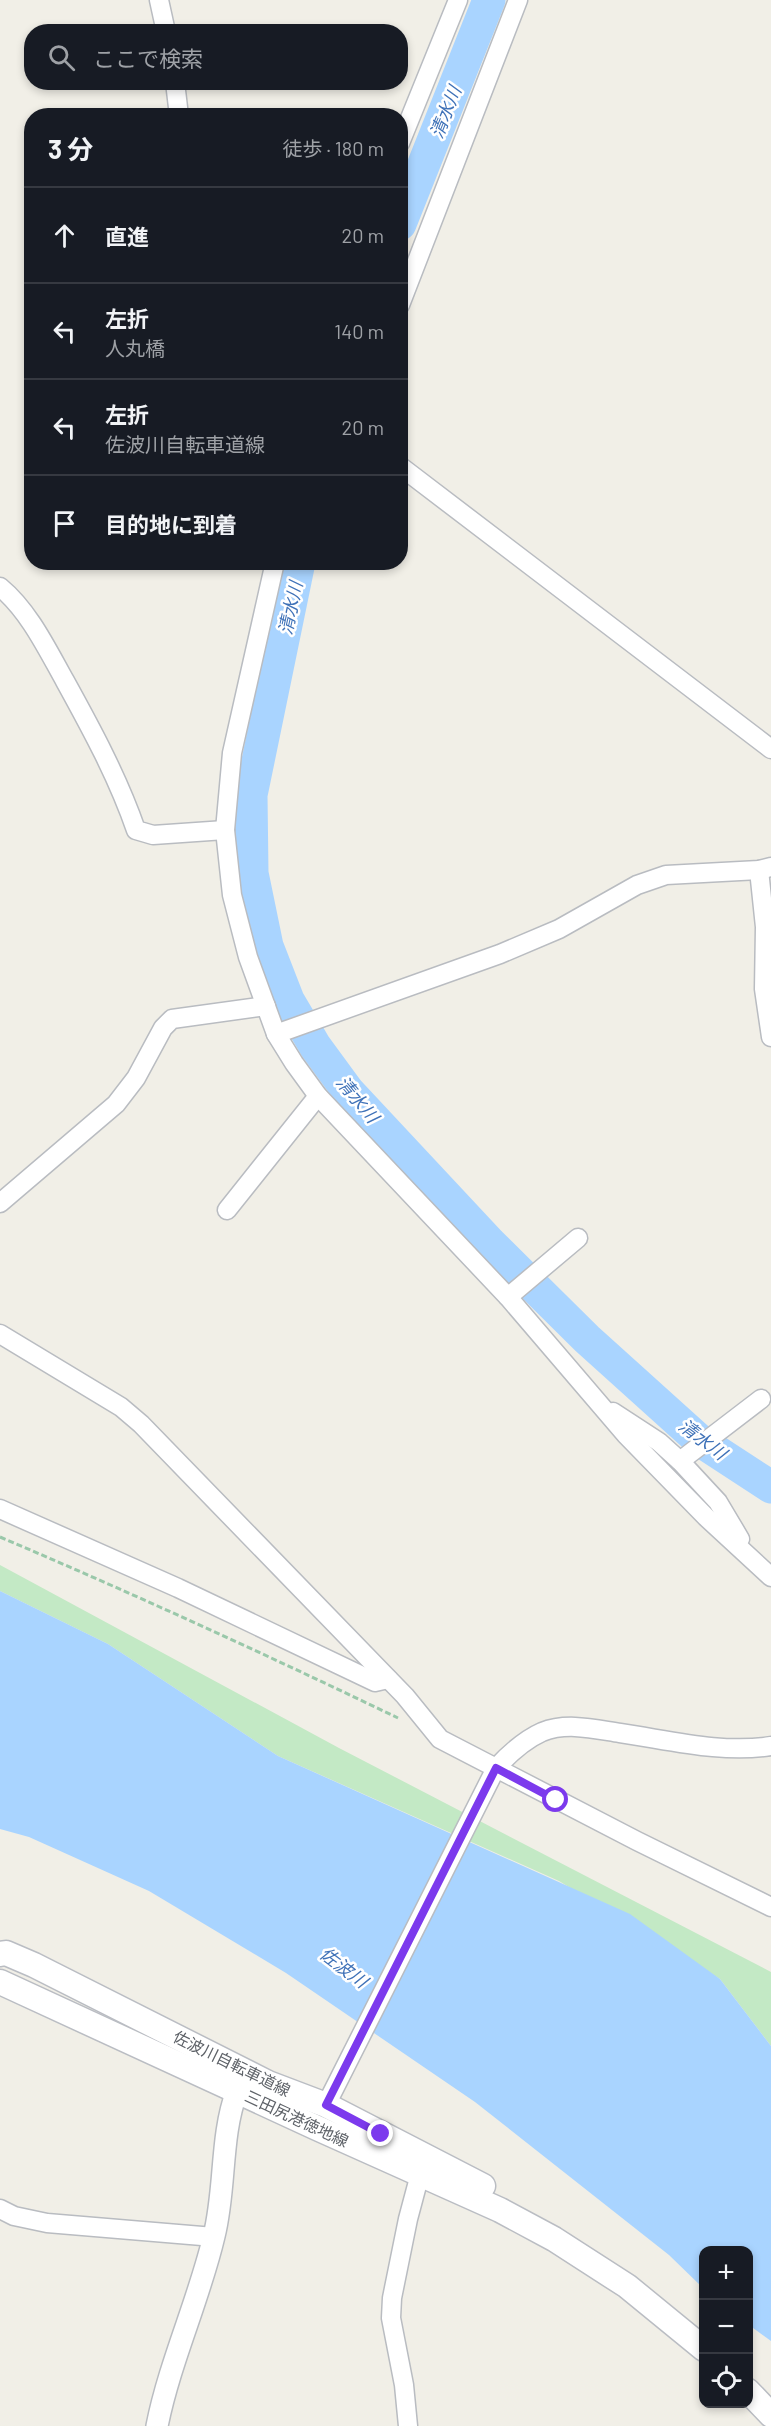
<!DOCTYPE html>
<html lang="ja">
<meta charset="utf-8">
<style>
body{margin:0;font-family:Barlow,"Noto Sans JP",sans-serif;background:#20242c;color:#f1f3f6}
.controls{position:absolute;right:18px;bottom:18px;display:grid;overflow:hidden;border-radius:12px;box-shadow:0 3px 9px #0003}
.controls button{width:54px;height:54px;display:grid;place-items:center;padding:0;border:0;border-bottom:2px solid #363941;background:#171b24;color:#f1f3f6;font:30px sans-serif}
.stop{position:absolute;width:18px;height:18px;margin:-14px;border:4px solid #7c3aed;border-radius:50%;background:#fff}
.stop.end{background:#7c3aed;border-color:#fff;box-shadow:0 2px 6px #0008}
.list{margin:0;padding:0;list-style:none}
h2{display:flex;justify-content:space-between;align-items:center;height:78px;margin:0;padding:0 24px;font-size:26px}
h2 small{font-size:20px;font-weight:400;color:#9ea1a6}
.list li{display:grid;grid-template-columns:39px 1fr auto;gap:18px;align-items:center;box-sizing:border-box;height:96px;padding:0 24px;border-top:2px solid #363941}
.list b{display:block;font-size:22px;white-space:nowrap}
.list p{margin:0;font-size:20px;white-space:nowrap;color:#9ea1a6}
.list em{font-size:20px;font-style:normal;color:#9ea1a6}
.icon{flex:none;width:33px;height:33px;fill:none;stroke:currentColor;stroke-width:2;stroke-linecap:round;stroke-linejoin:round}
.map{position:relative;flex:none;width:771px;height:2426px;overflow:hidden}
.search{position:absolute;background:#171b24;box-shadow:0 3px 9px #0003;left:24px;top:24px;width:384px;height:66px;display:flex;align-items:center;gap:15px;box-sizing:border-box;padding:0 21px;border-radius:24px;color:#9ea1a6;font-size:22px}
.panel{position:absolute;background:#171b24;box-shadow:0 3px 9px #0003;left:24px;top:108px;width:384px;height:462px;border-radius:24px}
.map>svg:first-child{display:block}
.green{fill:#c3e9c5}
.water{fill:#a9d4ff}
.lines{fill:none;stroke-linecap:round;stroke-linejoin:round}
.river{stroke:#a9d4ff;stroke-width:33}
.minor-casing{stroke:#b9bcc1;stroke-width:21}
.tertiary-casing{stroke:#b9bcc1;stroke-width:24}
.secondary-casing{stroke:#babdc3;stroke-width:27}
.path{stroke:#9ac8aa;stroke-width:3;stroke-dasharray:6 3;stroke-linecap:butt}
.minor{stroke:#fff;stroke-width:18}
.tertiary{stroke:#fff;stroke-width:21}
.secondary{stroke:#fff;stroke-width:24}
.route{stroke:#7c3aed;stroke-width:8}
.labels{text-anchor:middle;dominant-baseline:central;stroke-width:5;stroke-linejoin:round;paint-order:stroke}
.street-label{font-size:16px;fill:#5e6268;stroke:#fff}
.water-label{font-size:18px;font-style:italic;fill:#3f72b8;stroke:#fff}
</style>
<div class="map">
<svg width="771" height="2426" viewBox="0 0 771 2426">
<rect width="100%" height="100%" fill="#f1efe7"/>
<polygon class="green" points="0,1565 339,1748 771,1972 771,2046 720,1979 559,1881 278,1756 108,1644 0,1591"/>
<polygon class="water" points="0,1591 108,1644 278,1756 630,1914 720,1979 771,2046 771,2341 749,2325 748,2250 704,2250 703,2288 669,2255 475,2102 286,1973 149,1891 29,1837 0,1829"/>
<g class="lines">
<g class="river">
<polyline points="400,224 489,0"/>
<polyline points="299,562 251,795 252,873 267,946 288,1000 315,1046 348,1091 490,1243 587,1339 699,1440 771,1487"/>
</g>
<defs>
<g id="minor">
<polyline points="159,0 166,32"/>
<polyline points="175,82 179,116"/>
<polyline points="400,143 458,0"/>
<polyline points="400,305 518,0"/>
<polyline points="400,466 771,749"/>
<polyline points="275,562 232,753 225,830 232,895 248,957 276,1034 294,1063 318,1096 508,1297 626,1435 706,1517 771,1577"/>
<path d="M0 587C29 611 47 649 65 681 92 730 118 778 136 830L153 835 225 830"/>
<polyline points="759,870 765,927 764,989 771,1037"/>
<polyline points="276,1034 500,954 559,929 637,885 666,875 759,870 771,867"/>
<polyline points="0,1203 116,1104 136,1078 163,1028 172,1019 266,1006"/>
<polyline points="227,1210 318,1096"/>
<polyline points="508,1297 578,1238"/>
<polyline points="0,1334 121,1407 141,1424 405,1696 440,1739 637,1841 771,1907"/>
<polyline points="613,1412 659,1442 680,1461 718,1502 740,1539"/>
<polyline points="680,1461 761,1399"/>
<polyline points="0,1509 178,1588 375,1682 388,1679"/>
<path d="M326 2105 496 1768C509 1754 524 1740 542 1732 567 1722 594 1729 620 1733 669 1740 722 1754 771 1746"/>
<polyline points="0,2209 14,2216 47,2223 214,2237"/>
<polyline points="408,2426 404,2385 391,2318 392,2298 408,2219 420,2174"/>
</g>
<path id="tertiary" d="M157 2426C170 2361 199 2300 214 2236 226 2189 220 2136 237 2091"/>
<g id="secondary">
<polyline points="0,1954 6,1953 34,1965 268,2083 326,2105 483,2186"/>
<polyline points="0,1982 317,2128 500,2210 554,2239 627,2286 704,2349"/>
<polyline points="748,2391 771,2415"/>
</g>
</defs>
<use href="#minor" class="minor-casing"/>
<use href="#tertiary" class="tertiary-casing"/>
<use href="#secondary" class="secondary-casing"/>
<path class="path" d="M0 1537C134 1594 267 1655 398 1718"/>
<use href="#minor" class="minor"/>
<use href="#tertiary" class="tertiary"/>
<use href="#secondary" class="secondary"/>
</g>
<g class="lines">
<polyline class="route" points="381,2134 326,2105 496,1768 556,1800"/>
</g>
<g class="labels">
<g class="street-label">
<text transform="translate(232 2063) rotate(26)">佐波川自転車道線</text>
<text transform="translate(297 2118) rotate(25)">三田尻港徳地線</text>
</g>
<g class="water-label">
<text transform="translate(445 112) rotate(-68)">清水川</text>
<text transform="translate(290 608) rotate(-78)">清水川</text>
<text transform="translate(358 1099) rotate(50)">清水川</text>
<text transform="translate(703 1439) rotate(37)">清水川</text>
<text transform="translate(344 1967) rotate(37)">佐波川</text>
</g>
</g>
</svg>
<div class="controls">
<button>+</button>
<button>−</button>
<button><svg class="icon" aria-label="locate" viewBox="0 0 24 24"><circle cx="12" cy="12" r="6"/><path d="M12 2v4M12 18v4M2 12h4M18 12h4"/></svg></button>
</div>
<div class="stop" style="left:556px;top:1800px"></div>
<div class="stop end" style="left:381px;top:2134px"></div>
<div class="search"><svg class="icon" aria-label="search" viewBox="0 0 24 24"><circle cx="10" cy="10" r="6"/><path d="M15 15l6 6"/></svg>ここで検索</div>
<section class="panel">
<h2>3 分<small>徒歩 · 180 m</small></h2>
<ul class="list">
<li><svg class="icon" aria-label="ahead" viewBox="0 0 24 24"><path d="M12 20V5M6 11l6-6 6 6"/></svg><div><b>直進</b></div><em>20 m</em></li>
<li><svg class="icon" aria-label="left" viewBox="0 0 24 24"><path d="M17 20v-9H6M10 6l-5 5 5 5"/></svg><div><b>左折</b><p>人丸橋</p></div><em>140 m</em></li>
<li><svg class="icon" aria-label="left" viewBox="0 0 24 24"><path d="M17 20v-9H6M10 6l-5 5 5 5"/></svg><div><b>左折</b><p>佐波川自転車道線</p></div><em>20 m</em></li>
<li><svg class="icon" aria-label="arrive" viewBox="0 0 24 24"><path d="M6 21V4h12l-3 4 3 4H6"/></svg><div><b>目的地に到着</b></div></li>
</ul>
</section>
</div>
